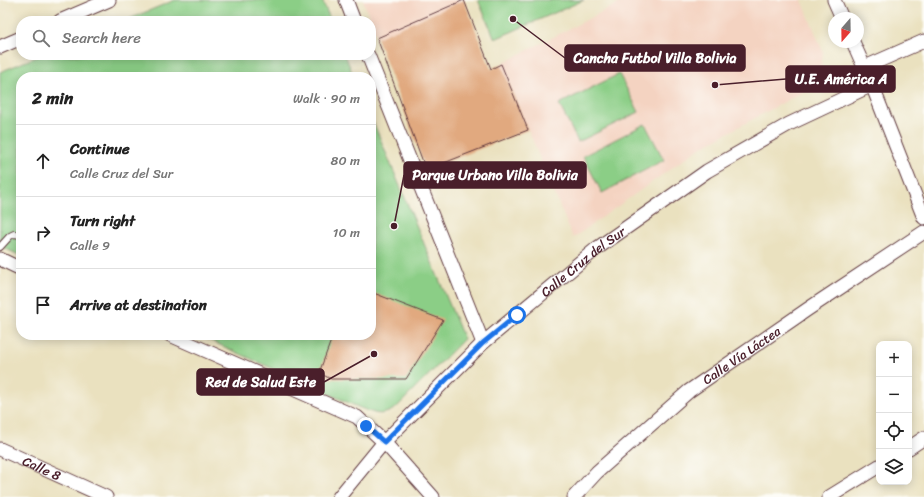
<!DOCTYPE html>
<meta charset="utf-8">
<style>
body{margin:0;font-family:Sriracha,sans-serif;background:#f2f2f2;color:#222}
.controls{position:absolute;right:12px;bottom:12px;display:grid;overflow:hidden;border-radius:8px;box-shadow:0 2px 10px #0003}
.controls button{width:36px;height:36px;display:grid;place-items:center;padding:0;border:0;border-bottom:1px solid #e0e0e0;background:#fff;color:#222;font:20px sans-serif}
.compass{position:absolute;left:828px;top:12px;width:36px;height:36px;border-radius:50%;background:#fff;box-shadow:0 2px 10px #0003;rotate:200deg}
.stop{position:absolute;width:12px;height:12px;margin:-9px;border:3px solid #1a73e8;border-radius:50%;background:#fff}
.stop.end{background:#1a73e8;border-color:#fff;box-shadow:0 1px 4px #0008}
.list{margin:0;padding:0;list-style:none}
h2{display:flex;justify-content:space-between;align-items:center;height:52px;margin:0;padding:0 16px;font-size:17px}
h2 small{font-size:13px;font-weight:400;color:#767676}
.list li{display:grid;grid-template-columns:26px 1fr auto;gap:12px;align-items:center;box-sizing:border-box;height:72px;padding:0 16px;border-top:1px solid #e0e0e0}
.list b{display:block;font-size:15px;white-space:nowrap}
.list p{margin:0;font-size:13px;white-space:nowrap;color:#767676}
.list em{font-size:13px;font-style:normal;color:#767676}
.icon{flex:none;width:22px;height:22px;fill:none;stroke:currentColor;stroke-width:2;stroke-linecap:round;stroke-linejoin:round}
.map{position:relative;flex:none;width:924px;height:497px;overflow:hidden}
.search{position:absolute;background:#fff;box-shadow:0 2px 10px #0003;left:16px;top:16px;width:360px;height:44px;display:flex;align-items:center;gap:10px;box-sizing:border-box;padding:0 14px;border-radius:16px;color:#767676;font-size:15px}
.panel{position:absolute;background:#fff;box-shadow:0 2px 10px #0003;left:16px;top:72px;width:360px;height:268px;border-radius:16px}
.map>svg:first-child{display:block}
.built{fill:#f4d3c1}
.green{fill:#8bce86;stroke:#6a7658}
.building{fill:#e1a97f}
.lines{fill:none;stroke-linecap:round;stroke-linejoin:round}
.lane-casing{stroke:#623c41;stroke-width:8}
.street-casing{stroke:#623c41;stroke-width:15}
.lane{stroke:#fff;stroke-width:6}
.street{stroke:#fff;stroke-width:13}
.route{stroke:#1a73e8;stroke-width:5}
.labels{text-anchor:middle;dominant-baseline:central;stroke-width:3;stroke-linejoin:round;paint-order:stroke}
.street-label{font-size:13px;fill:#4a1f2b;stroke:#fdfcf7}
.leader{fill:none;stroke:#4a1f2b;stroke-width:1.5}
.callout-dot{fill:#4a1f2b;stroke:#fdfcf7;stroke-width:1.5}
.callout{fill:#4a1f2b;stroke:#4a1f2b;stroke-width:1.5}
.callout-label{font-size:14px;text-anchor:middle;font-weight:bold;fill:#fff}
</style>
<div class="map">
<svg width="924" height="497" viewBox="0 0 924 497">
<rect width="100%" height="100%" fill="#fdfcf7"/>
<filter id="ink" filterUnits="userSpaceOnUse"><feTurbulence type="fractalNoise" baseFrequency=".025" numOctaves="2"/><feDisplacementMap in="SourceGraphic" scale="8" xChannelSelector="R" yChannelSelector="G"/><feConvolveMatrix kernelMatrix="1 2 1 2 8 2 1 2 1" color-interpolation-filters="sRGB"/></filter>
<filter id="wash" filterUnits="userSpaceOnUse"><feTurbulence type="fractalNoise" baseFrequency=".012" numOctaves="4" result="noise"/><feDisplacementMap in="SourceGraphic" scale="16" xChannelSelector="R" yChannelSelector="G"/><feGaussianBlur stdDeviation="0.9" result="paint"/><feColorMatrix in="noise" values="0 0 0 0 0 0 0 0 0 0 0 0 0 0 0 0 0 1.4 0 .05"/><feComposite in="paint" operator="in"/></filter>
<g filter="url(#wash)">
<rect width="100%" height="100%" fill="#eae1bf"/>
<g class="built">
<polygon points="363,0 464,0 377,38"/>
<polygon points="625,0 802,0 823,52 821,68 810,88 700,148 573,238 501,64"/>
</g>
<g class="green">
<polygon points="175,0 322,0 331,21 124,21"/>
<polygon points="478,0 584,0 495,39"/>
<polygon points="41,55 345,55 354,77 21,77 21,256 0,246 0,72"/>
<polygon points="619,74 639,112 578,142 559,104"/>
<path d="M371 117 464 339 396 408C380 418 374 413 358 407L198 335H371Z"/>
<polygon points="645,124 664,160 602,193 583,156"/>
</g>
<g id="blocks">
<g class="building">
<polygon points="464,0 491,69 501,64 528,130 426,170 377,38"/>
<polygon points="371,292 443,320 406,379 331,379 319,373 333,335 371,335"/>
</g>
</g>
</g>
<g filter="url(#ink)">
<use href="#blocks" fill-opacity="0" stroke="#623c41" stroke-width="1"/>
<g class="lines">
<defs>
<polyline id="lane" points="0,247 10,236 14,234 21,235"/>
<g id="street">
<polyline points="346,0 354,21"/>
<polyline points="834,0 842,18"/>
<polyline points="60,21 109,0"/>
<polyline points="853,42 872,85 924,218"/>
<polyline points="0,47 21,38"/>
<polyline points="368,55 483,343"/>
<polyline points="865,67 924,41"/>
<polyline points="0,259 21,269"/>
<polyline points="170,335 357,417 384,442 433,497"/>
<polyline points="909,448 924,438"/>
<path id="s1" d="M0 449 106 497"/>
<path id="s2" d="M339 497 384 442 483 343 596 249 707 171 789 124 872 85"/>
<path id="s3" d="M574 497 597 472 689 391 808 309 924 232"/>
<polyline points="829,497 879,466"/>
</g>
</defs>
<use href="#lane" class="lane-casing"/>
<use href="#street" class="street-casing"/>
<use href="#lane" class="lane"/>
<use href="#street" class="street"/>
</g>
</g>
<g class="lines" filter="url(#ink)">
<polyline class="route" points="366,426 384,442 483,343 517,315"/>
</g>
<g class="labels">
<g class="street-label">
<text stroke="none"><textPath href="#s2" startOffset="340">Calle Cruz del Sur</textPath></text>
<text stroke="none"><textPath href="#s3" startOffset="220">Calle Vía Láctea</textPath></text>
<text stroke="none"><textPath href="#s1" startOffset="46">Calle 8</textPath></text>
</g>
</g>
<path class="leader" d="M513 19L565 58M715 85L786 79M394 226L404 175M374 354L324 382"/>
<g class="callout-dot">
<circle cx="513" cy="19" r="4"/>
<circle cx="715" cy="85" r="4"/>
<circle cx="394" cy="226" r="4"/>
<circle cx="374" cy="354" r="4"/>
</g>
<g class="callout">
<rect x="565" y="45" width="180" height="26" rx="4"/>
<rect x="786" y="66" width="109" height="26" rx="4"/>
<rect x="404" y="162" width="182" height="26" rx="4"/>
<rect x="197" y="369" width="127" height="26" rx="4"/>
</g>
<g class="callout-label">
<text x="655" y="63">Cancha Futbol Villa Bolivia</text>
<text x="841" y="84">U.E. América A</text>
<text x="495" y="180">Parque Urbano Villa Bolivia</text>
<text x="261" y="387">Red de Salud Este</text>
</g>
</svg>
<div class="controls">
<button>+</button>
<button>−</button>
<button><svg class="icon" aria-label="locate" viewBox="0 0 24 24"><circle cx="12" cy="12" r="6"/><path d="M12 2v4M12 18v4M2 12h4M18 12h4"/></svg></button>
<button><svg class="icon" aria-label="layers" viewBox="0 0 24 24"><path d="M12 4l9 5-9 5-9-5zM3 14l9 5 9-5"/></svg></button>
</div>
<svg class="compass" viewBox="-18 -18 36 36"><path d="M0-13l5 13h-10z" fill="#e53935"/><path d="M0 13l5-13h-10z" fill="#767676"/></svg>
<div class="stop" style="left:517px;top:315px"></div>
<div class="stop end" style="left:366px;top:426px"></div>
<div class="search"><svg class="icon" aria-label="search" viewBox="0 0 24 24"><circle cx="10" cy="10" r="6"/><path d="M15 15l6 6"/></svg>Search here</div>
<section class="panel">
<h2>2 min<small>Walk · 90 m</small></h2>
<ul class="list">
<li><svg class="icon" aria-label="ahead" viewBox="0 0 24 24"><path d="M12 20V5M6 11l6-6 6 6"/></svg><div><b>Continue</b><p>Calle Cruz del Sur</p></div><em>80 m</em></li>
<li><svg class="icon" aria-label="right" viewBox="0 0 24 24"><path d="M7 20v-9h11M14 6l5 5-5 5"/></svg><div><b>Turn right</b><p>Calle 9</p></div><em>10 m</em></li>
<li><svg class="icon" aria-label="arrive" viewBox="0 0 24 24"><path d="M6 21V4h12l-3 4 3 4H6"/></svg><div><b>Arrive at destination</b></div></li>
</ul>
</section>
</div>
